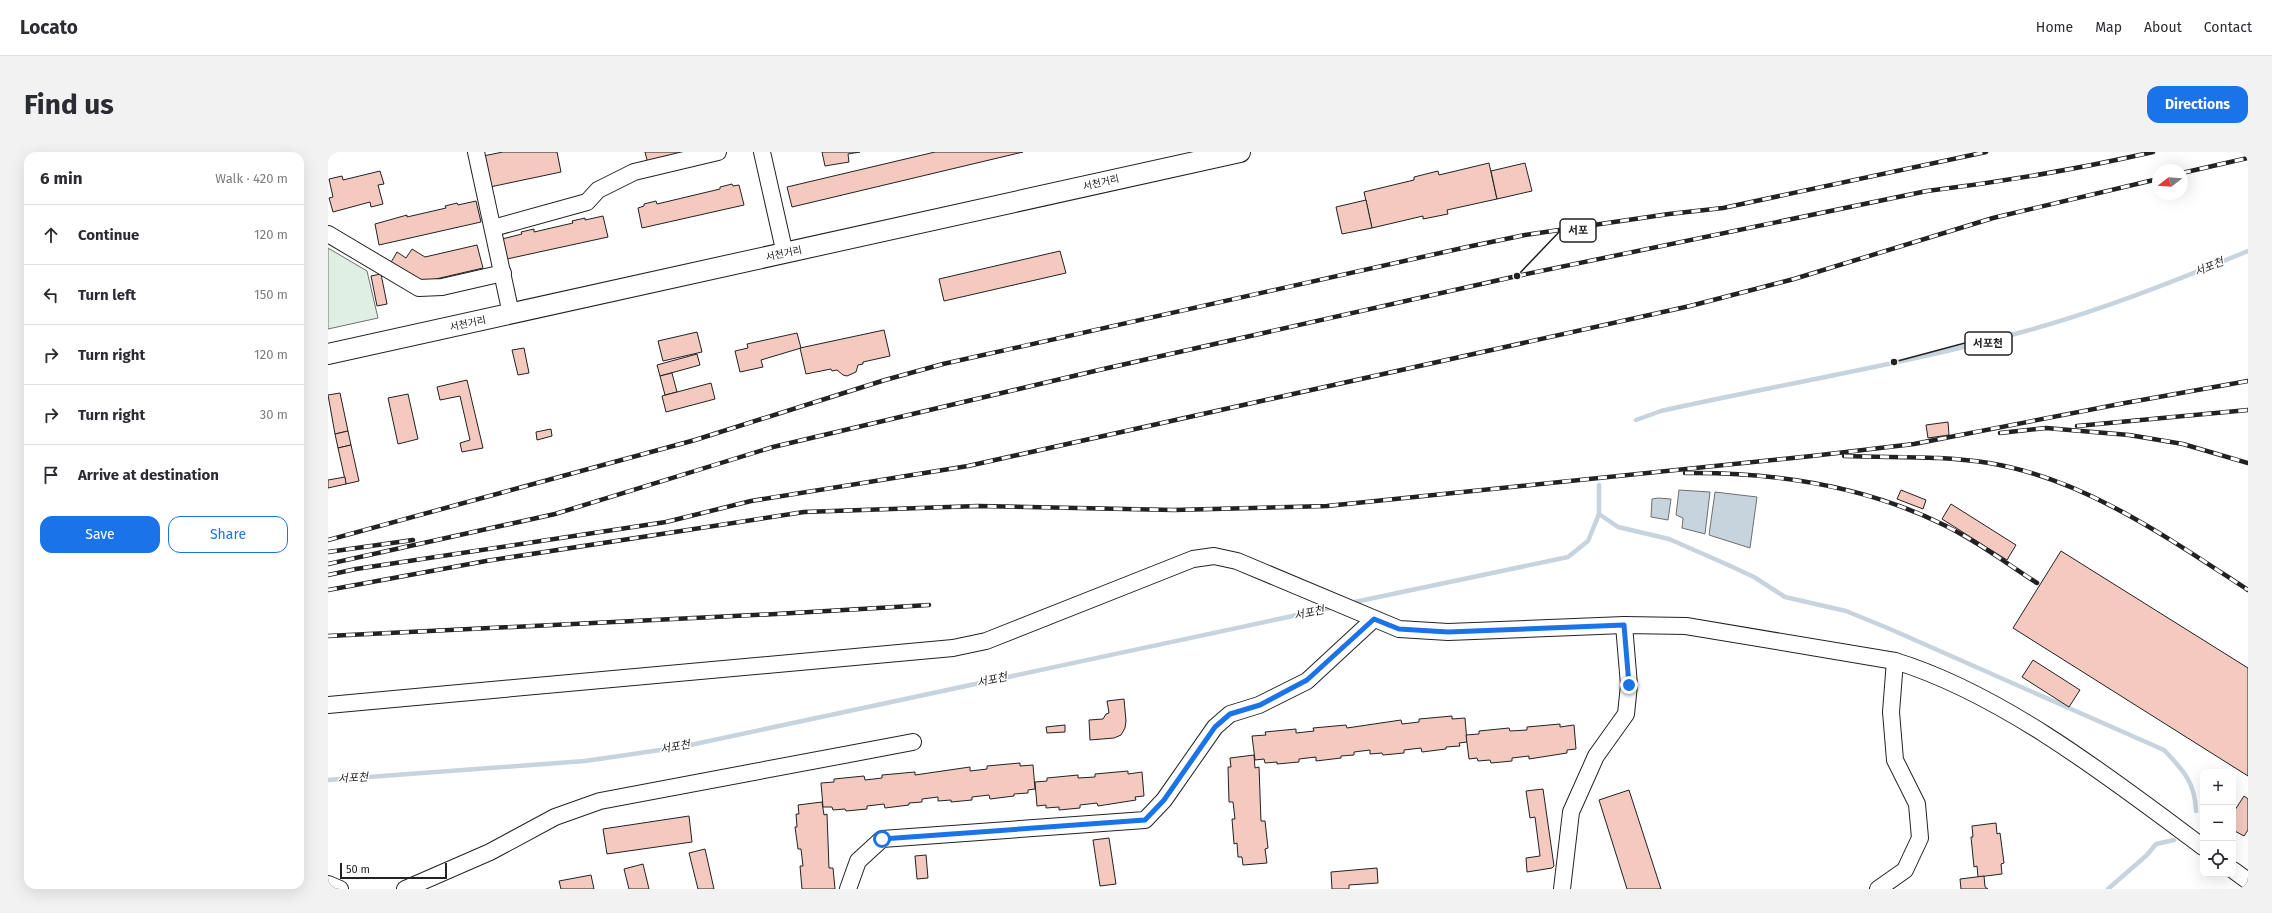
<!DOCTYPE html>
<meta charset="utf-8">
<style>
body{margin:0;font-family:"Fira Sans","Noto Sans KR",sans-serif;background:#f2f2f3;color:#2b2b33}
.controls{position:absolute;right:12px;bottom:12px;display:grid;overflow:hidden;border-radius:8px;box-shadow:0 4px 16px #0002}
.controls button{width:36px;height:36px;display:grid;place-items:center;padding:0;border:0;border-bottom:1px solid #e1e1e2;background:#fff;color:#2b2b33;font:20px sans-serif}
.compass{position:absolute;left:1824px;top:12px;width:36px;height:36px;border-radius:50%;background:#fff;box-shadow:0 4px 16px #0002;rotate:253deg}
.scale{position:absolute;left:12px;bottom:10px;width:107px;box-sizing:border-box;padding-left:4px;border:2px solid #222;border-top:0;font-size:11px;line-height:14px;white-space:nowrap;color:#222;-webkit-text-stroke:3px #fff;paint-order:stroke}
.stop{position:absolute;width:12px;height:12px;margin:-9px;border:3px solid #1a73e8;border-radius:50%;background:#fff}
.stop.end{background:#1a73e8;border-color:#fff;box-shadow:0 1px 4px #0008}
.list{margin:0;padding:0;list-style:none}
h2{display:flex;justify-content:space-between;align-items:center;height:52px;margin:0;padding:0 16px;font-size:17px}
h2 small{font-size:13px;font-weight:400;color:#7c7c81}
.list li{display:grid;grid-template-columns:26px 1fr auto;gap:12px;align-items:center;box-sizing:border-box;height:60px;padding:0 16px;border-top:1px solid #e1e1e2}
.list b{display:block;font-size:15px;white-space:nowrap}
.list em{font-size:13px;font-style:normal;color:#7c7c81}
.actions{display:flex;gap:8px;padding:12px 16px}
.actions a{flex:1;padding:9px 0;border:1px solid #1a73e8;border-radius:12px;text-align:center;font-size:14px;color:#1a73e8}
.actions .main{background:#1a73e8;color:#fff}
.icon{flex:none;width:22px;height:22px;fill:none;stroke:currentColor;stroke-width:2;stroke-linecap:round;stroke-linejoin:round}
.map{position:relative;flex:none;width:1920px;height:737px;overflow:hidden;border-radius:12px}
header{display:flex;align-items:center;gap:24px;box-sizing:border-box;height:56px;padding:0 20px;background:#fff;border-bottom:1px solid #e1e1e2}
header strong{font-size:19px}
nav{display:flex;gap:22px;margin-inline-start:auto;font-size:14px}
.intro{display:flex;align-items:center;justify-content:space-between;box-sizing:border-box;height:96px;padding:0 24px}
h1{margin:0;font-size:28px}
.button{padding:10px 18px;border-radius:12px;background:#1a73e8;color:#fff;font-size:14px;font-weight:700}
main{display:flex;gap:24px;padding:0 24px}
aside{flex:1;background:#fff;border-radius:12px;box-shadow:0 4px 16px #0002}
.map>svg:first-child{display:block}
.green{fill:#e0efe3;stroke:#6f6f6f}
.water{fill:#c7d3dd;stroke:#6f6f6f}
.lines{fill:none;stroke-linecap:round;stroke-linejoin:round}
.stream{stroke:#c7d3dd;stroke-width:4.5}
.building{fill:#f3c9c0;stroke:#222}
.minor-casing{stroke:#222;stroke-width:18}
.major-casing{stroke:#222;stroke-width:22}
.minor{stroke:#fff;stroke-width:16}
.major{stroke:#fff;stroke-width:20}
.rail-casing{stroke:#222;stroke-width:4.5}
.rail{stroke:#fff;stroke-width:3;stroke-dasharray:9;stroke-linecap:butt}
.route{stroke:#1a73e8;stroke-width:5}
.labels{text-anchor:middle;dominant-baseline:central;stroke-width:3;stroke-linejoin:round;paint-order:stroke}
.street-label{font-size:10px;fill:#222;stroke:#fff}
.water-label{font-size:11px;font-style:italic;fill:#222;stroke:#fff}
.leader{fill:none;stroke:#222;stroke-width:1.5}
.callout-dot{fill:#222;stroke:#fff;stroke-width:1.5}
.callout{fill:#fff;stroke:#222;stroke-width:1.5}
.callout-label{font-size:11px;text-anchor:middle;font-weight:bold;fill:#222}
</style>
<header>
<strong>Locato</strong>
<nav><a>Home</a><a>Map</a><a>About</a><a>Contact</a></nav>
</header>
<div class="intro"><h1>Find us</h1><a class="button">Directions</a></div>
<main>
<aside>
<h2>6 min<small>Walk · 420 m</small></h2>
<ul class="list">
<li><svg class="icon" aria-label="ahead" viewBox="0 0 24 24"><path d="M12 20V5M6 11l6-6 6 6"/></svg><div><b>Continue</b></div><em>120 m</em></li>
<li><svg class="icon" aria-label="left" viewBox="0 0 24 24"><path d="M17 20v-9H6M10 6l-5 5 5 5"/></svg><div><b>Turn left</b></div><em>150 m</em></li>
<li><svg class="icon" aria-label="right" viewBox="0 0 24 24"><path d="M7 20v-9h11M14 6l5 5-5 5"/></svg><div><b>Turn right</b></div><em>120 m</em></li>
<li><svg class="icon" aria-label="right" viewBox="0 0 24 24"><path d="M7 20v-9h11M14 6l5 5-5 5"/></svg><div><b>Turn right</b></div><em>30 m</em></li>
<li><svg class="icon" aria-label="arrive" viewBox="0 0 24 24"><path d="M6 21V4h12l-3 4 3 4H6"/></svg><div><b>Arrive at destination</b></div></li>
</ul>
<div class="actions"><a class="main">Save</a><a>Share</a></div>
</aside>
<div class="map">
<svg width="1920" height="737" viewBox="0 0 1920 737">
<rect width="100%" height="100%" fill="#fff"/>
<polygon class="green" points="0,96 39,119 50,166 0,177"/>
<g class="water">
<polygon points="1351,338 1382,340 1377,382 1354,376 1355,366 1348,363"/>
<polygon points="1387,340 1429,345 1422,396 1381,383"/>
<polygon points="1330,346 1343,347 1340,368 1323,365 1324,347"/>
</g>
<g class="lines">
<g class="stream">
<path d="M1308 268 1333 259C1454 232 1578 212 1698 179 1774 158 1847 129 1920 99"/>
<path d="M1271 362 1290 375 1341 387 1398 412 1426 425 1457 445 1518 459 1562 477 1836 598C1855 618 1867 630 1868 659"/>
<polyline points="1022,451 1240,405 1260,389 1271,362 1271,333"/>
<polyline points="0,628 257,609 353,595 1007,455"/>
<polyline points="1780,737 1819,703 1828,692 1846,688"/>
</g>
</g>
<g class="building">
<polygon points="175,0 229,0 233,20 162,35 155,4"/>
<polygon points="317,0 375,0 320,12"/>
<polygon points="494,0 532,0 520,2 521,10 497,14"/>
<polygon points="607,0 695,0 464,55 459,35"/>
<polygon points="1161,11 1169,47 1119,58 1120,62 1095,67 1095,64 1044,76 1036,40 1086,28 1086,25 1110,19 1111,23"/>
<polygon points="1197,11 1204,39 1169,47 1163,19"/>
<polygon points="52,19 56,32 50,33 55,52 43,55 42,50 5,60 1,46 5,45 1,27 14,24 15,28"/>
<polygon points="404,32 405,34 411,33 416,53 314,76 310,56 316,54 316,52 328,49 329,52 392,37 392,35"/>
<polygon points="1038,48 1044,76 1014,82 1008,55"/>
<polygon points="148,49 153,70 51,93 47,72 79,63 79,65 118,56 117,54 129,51 130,53"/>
<polygon points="275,64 280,85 179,107 174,87 194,82 193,80 206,77 206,80 245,71 244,69 257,66 257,68"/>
<polygon points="149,93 155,116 95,130 62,112 69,100 78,106 84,97 97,105"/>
<polygon points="732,99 738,121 616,149 611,127"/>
<polygon points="53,122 59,152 49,154 43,124"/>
<polygon points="556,178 562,204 535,210 535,212 530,213 528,220 519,224 515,223 509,218 504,219 503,217 478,222 472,196"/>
<polygon points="369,180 374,200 335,209 330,189"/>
<polygon points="469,181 473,196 433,208 435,215 412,220 407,199 420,196 419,192"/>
<polygon points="196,196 201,221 190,223 184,198"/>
<polygon points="369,202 372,213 332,224 329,213"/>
<polygon points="344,221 349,240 337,243 332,224"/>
<polygon points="139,228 155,296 134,300 132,291 142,288 132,244 112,248 109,235"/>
<polygon points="383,231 387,247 338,260 334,244"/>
<polygon points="12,241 20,279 7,282 0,243"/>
<polygon points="80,242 90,287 70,292 60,246"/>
<polygon points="1620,270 1621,283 1600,286 1598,273"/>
<polygon points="223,277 224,284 209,288 208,280"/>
<polygon points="20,279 23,293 10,296 7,282"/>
<polygon points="23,293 31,329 18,332 10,296"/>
<polygon points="17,325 18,332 0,336 0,328"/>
<polygon points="1573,338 1598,348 1595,357 1569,347"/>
<polygon points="1623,352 1688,393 1679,408 1614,367"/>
<polygon points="1733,399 1920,516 1920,624 1685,476"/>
<polygon points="1705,508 1752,538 1741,555 1694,525"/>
<polygon points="796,547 798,569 797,576 793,583 786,586 762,588 761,568 775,567 778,562 781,561 779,549"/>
<polygon points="1124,564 1124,567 1137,566 1139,590 1131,591 1132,594 1118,595 1118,597 1094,600 1093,596 1076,598 1076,601 1055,603 1054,601 1042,602 1042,598 1026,600 1026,603 1013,604 1013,606 988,609 988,605 971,607 971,610 949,612 949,610 937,611 936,607 927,608 924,584 938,583 937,580 968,577 968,581 986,579 985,576 1018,573 1019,576 1073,568 1074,572 1091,570 1091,567"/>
<polygon points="1232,572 1232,575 1246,573 1248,597 1239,598 1239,601 1201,607 1201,604 1184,606 1184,609 1163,611 1162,608 1150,609 1149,606 1141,607 1138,583 1151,582 1151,579 1181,576 1182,579 1199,578 1199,575"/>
<polygon points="737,573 737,580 719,581 718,575"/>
<polygon points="926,603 927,616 931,615 933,669 937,669 940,696 937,697 939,711 915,713 914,705 910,705 909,691 906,692 904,667 907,667 905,650 901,650 900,615 903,615 902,606"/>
<polygon points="692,611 692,614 705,613 707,637 700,638 700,641 686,642 686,644 662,647 661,643 644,645 644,648 623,650 623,648 610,649 610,645 594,647 594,650 581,651 581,653 557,656 556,652 539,654 539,657 518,659 517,657 505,658 504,655 495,655 493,631 506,630 506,627 536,624 537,628 554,626 554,623 587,620 587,623 642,615 642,619 659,617 659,614"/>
<polygon points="800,619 800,622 814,620 816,644 807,645 808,648 770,654 769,651 752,653 752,656 731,658 731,655 718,656 718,653 709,654 707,630 719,629 719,626 750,623 750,626 767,625 767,622"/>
<polygon points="1215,637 1226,714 1224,716 1199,720 1198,706 1212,704 1207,665 1202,666 1198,639"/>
<polygon points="1301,638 1333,737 1299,737 1271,648"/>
<polygon points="1916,644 1920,647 1920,678 1916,684 1905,678 1905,661"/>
<polygon points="494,650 496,663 499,662 501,716 505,716 507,737 474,737 472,714 475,714 473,697 470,697 467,675 469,675 468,662 471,662 470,653"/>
<polygon points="361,664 364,690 279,702 275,677"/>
<polygon points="1668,671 1669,682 1672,681 1676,711 1673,712 1674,722 1650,725 1649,714 1646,715 1643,685 1645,685 1644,674"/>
<polygon points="781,686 788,732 772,734 765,688"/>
<polygon points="377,697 386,737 370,737 361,701"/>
<polygon points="598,703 600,726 589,727 587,704"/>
<polygon points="315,712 321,737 301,737 296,717"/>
<polygon points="1049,716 1050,731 1021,733 1021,737 1004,737 1003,720"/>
<polygon points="263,723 266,737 233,737 231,729"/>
<polygon points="1656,724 1657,735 1660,737 1633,737 1632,727"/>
</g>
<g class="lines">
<defs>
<g id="minor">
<polyline points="148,0 183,162"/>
<polyline points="434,0 457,102"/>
<polyline points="165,76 259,50 270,38 306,20 390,0"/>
<polyline points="0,82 91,136 114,135 175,121"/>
<path d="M0 553 625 496 658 489 865 407 886 404 909 409 1071 477 1120 480 1296 473 1358 474 1567 509C1675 542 1785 628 1875 695"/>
<polyline points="1905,718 1920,729"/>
<polyline points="0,732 12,737"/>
<polyline points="77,737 162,700 227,665 272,649 585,590"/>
<polyline points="520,737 530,709 554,687 817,668 836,648 887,575 902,562 931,553 979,529 1046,467"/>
<polyline points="1234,737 1243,660 1268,604 1298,562 1301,533 1296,473"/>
<polyline points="1550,737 1577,718 1592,686 1589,652 1567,608 1563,560 1567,509"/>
</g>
<polyline id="major" points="0,202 912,0"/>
</defs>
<use href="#minor" class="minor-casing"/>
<use href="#major" class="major-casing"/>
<use href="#minor" class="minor"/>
<use href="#major" class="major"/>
<defs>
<g id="rail">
<polyline points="1854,21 1920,6"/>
<polyline points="1749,274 1920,258"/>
<polyline points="1672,281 1718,276 1801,283 1855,292 1920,311"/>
<path d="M1516 304C1567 306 1610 303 1661 311 1757 327 1840 386 1920 438"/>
<path d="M1357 321C1445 320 1537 334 1616 373 1649 389 1678 411 1709 431"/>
<polyline points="0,388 367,288 557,228 615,212 1139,95 1197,83 1341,62 1395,56 1658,0"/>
<polyline points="0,400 85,388"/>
<path d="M0 412 227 362 445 295 771 218 1189 124 1599 39C1674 30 1750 17 1825 0"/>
<polyline points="0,423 28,417 338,370 423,349 640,314 1362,154 1466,127 1665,66 1830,27"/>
<polyline points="0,438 158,409 476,360 650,354 846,358 999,354 1484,304 1586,292 1797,251 1920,229"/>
<polyline points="0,484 448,462 601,453"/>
</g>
</defs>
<use href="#rail" class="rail-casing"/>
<use href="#rail" class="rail"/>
</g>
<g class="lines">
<polyline class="route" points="554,687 817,668 836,648 887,575 902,562 932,553 979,528 1046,467 1071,477 1120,480 1296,473 1301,533"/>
</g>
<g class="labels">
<g class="street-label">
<text transform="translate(773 31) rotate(-13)">서천거리</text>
<text transform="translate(456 102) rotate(-12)">서천거리</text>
<text transform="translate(140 172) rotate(-12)">서천거리</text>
</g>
<g class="water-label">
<text transform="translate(1881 115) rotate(-22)">서포천</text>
<text transform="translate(981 461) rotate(-12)">서포천</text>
<text transform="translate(664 528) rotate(-12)">서포천</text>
<text transform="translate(347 595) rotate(-10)">서포천</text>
<text transform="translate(25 626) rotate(-4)">서포천</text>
</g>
</g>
<path class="leader" d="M1189 124L1232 79M1566 210L1637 191"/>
<g class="callout-dot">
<circle cx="1189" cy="124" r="4"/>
<circle cx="1566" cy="210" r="4"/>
</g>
<g class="callout">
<rect x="1232" y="67" width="36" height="23" rx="4"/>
<rect x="1637" y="180" width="47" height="23" rx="4"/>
</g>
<g class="callout-label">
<text x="1250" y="82">서포</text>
<text x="1660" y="195">서포천</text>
</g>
</svg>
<div class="controls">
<button>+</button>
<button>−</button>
<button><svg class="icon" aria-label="locate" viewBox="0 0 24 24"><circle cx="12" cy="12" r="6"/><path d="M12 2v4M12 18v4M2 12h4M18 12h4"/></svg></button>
</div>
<svg class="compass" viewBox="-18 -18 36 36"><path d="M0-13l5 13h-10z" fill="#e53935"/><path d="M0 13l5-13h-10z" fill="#7c7c81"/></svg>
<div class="scale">50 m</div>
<div class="stop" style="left:554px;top:687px"></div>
<div class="stop end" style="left:1301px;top:533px"></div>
</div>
</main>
